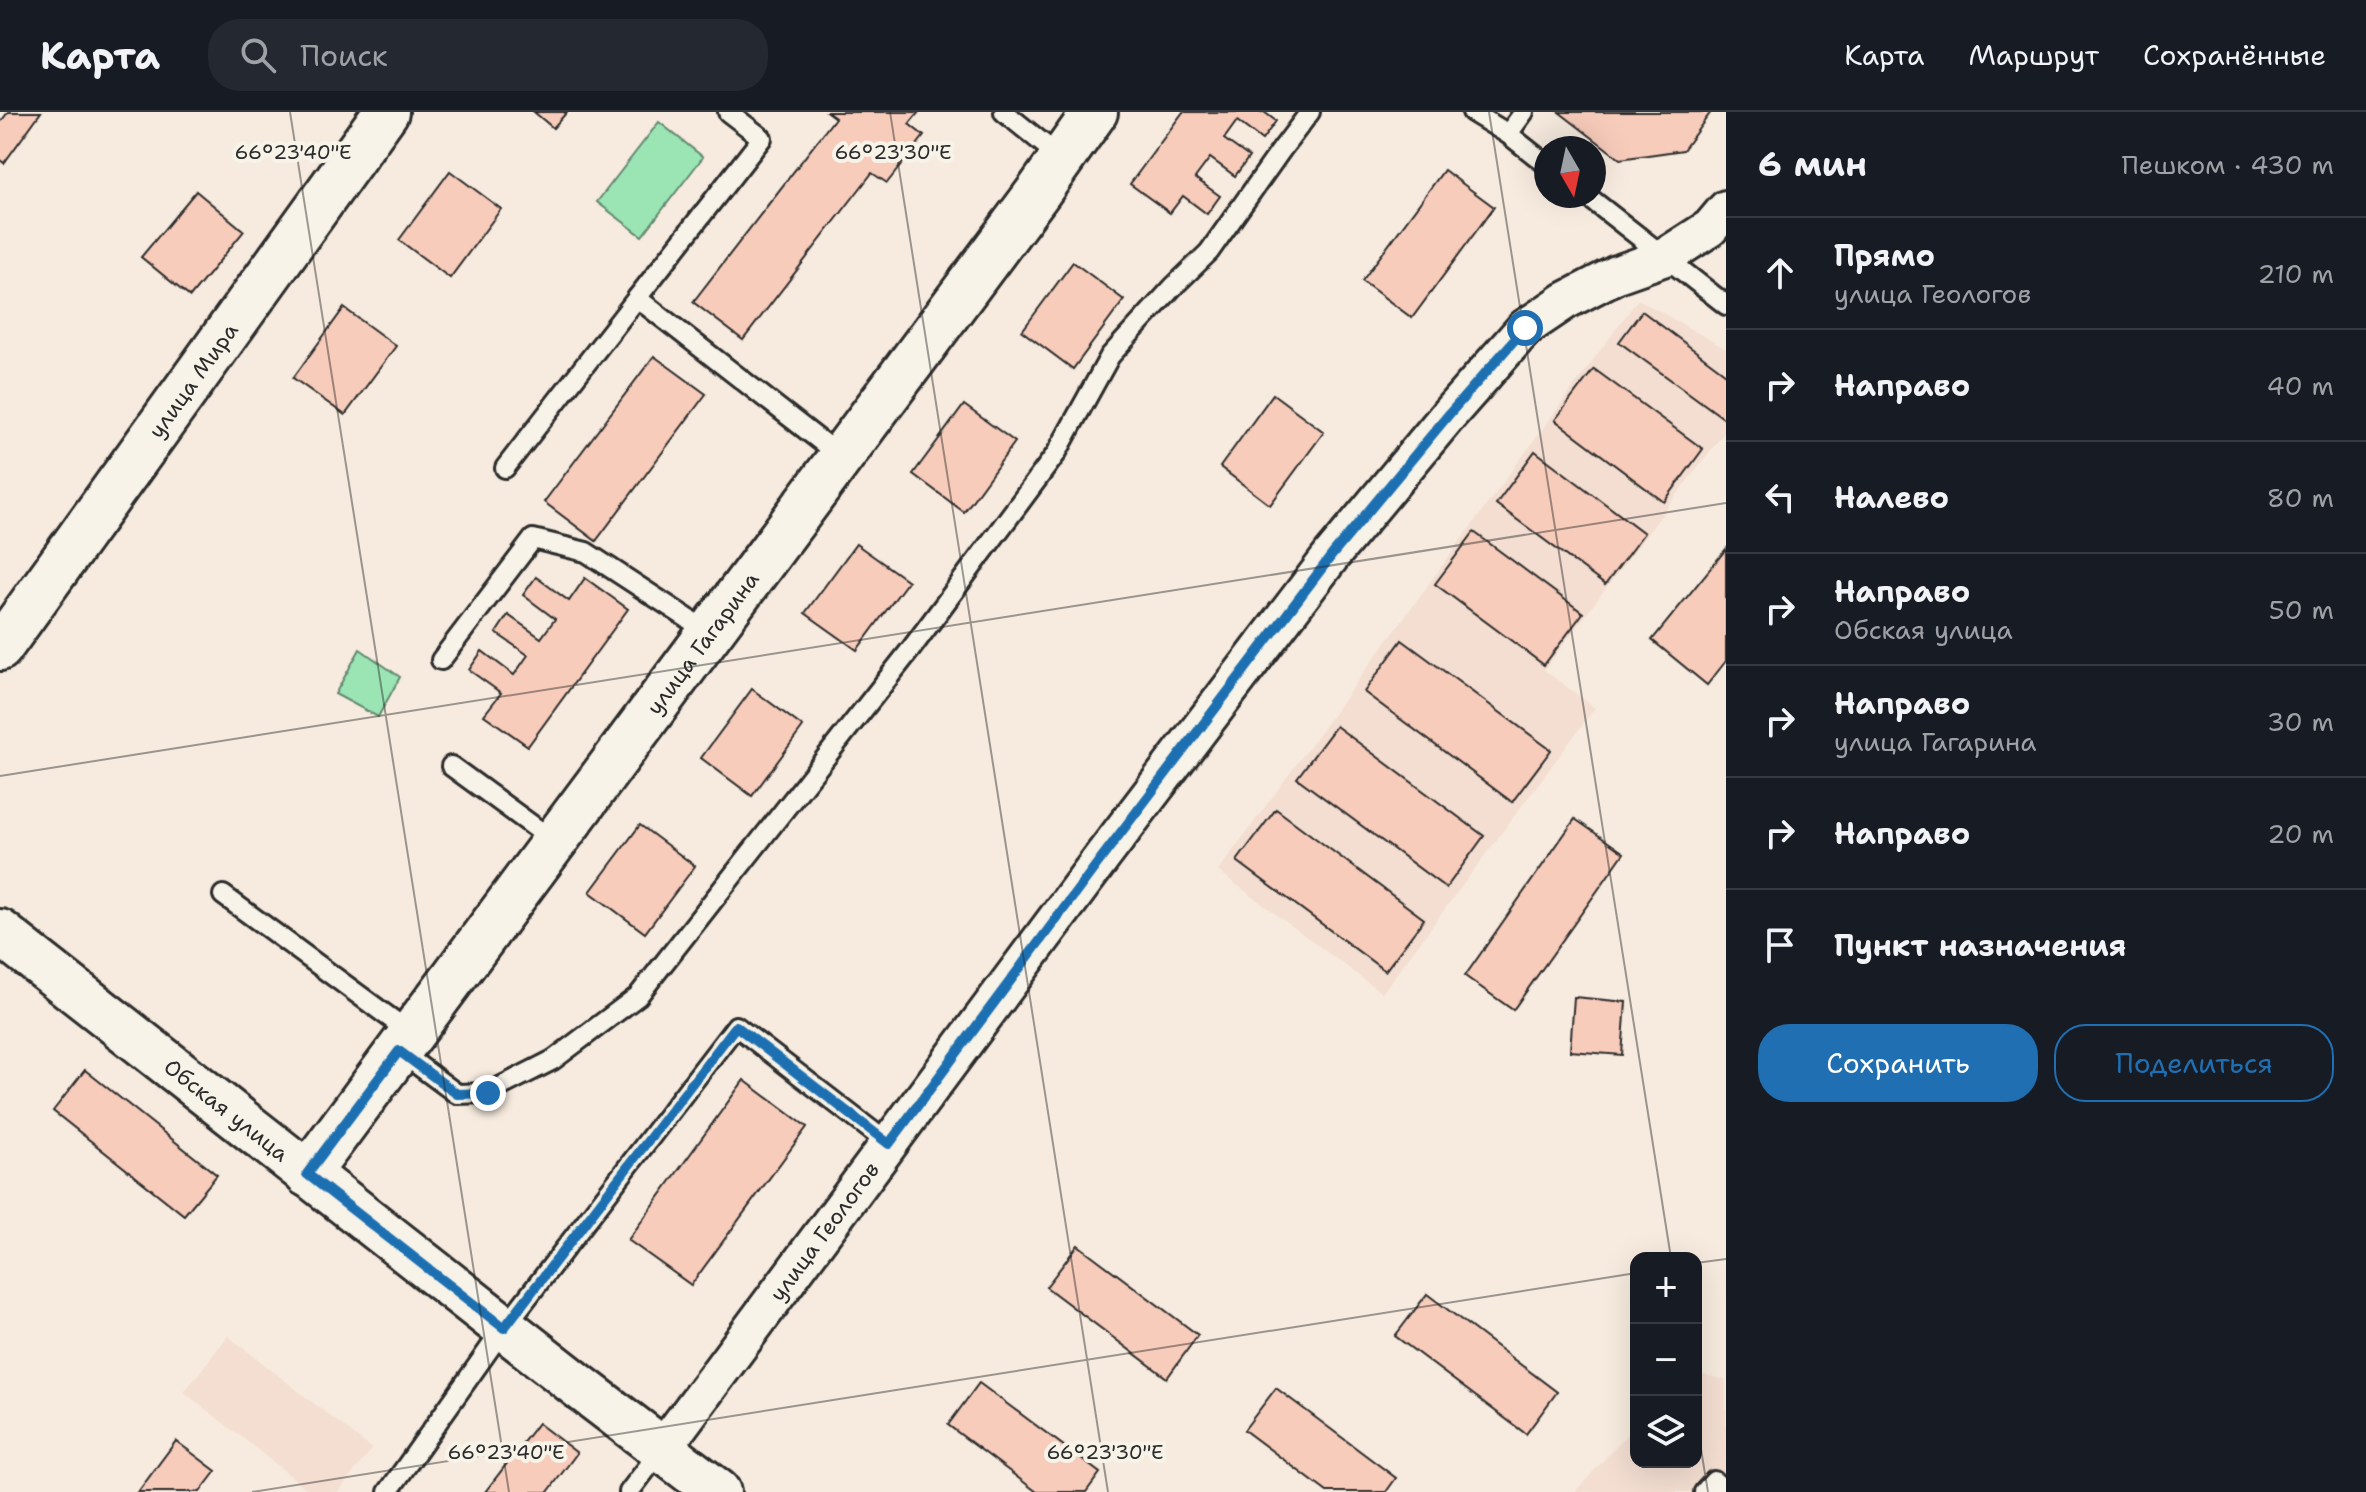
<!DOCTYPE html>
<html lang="ru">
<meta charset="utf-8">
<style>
body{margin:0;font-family:"Shantell Sans",sans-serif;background:#242831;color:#f1f3f6}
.controls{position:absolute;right:24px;bottom:24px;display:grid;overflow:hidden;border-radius:16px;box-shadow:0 8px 32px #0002}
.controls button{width:72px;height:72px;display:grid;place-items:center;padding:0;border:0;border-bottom:2px solid #363941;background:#171b24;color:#f1f3f6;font:40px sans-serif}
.compass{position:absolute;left:1534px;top:24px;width:72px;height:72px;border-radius:50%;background:#171b24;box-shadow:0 8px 32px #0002;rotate:171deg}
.stop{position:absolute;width:24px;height:24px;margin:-18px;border:6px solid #1f6fb2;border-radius:50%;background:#fff}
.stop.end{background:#1f6fb2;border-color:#fff;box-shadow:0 2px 8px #0008}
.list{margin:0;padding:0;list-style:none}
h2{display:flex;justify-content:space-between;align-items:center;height:104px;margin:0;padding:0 32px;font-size:34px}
h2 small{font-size:26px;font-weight:400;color:#9ea1a6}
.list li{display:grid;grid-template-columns:52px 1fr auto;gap:24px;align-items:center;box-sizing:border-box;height:112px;padding:0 32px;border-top:2px solid #363941}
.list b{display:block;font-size:30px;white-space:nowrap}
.list p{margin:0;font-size:26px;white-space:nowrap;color:#9ea1a6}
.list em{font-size:26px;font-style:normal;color:#9ea1a6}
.actions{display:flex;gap:16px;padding:24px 32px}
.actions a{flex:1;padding:18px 0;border:2px solid #1f6fb2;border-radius:32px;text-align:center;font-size:28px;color:#1f6fb2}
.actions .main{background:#1f6fb2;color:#fff}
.icon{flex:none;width:44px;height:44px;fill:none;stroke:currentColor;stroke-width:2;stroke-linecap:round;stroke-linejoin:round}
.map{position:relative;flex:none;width:1726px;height:1380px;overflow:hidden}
header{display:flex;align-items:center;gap:48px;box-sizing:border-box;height:112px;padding:0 40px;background:#171b24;border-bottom:2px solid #363941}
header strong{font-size:38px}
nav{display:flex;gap:44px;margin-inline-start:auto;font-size:28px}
.search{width:560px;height:72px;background:#242831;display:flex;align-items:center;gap:20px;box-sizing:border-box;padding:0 28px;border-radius:32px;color:#9ea1a6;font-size:30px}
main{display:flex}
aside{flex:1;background:#171b24}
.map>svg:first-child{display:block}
.built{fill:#f3ded1}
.green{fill:#9be5b4;stroke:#638870;stroke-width:2}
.building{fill:#f8ccbb;stroke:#2b2b2b;stroke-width:2}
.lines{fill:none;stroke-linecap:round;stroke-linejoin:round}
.service-casing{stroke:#2b2b2b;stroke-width:24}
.minor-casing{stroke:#2b2b2b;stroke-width:42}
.tertiary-casing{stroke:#2b2b2b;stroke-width:50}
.service{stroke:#f7f3e8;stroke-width:18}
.minor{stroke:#f7f3e8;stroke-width:36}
.tertiary{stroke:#f7f3e8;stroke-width:44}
.route{stroke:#1f6fb2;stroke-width:10}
.ticks{fill:none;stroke:#2b2b2b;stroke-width:2;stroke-opacity:0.45}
.labels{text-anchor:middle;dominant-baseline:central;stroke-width:8;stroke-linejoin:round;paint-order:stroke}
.street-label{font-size:22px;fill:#2b2b2b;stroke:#f7f3e8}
.ticks-label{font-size:20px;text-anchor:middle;fill:#2b2b2b;stroke:#f7f3e8;stroke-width:8;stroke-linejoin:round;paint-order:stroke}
</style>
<header>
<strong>Карта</strong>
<div class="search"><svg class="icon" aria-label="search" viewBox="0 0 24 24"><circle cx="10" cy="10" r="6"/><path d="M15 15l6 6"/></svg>Поиск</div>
<nav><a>Карта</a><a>Маршрут</a><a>Сохранённые</a></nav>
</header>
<main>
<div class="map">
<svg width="1726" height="1380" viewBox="0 0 1726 1380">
<rect width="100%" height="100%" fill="#f7ebdf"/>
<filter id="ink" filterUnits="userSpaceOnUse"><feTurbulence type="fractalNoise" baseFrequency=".0125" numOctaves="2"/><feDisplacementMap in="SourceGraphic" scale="16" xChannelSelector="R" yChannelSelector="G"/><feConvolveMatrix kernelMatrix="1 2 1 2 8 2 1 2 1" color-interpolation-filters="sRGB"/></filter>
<g filter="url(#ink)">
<g class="built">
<polygon points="1638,187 1726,237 1726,318 1544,558 1595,596 1382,881 1218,759"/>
<polygon points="228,1224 372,1337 338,1380 311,1380 184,1280"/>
<polygon points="1696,1261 1726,1268 1726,1380 1575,1380 1636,1312 1636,1350 1696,1350"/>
</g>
<g class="green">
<polygon points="659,10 703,45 642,124 597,90"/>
<polygon points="360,537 400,565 378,605 335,582"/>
</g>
<g class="building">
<polygon points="8,0 41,0 4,51 0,48 0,11"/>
<polygon points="534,0 567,0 553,16"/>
<polygon points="827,0 919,0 909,12 924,24 887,71 872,61 743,228 693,190 835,6"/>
<polygon points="1183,0 1264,0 1276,9 1262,28 1237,9 1224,27 1249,45 1235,64 1210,46 1195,66 1220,84 1207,102 1183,84 1170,101 1130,72"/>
<polygon points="1559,0 1711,0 1683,38 1620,47"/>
<polygon points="1444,58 1494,95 1412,206 1362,169"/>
<polygon points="450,59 501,97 450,166 399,128"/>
<polygon points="196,79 244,119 190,185 141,145"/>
<polygon points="1073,150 1124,188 1073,257 1022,219"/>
<polygon points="344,196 396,234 345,303 293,266"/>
<polygon points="1642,199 1726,262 1726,308 1619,230"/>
<polygon points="654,244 706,282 596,429 544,390"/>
<polygon points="1594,257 1703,337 1664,390 1555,308"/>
<polygon points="1273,282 1324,320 1270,393 1220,355"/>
<polygon points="964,293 1015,330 964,400 913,362"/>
<polygon points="1535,339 1644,421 1605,473 1496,392"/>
<polygon points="1474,420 1583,501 1544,553 1435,472"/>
<polygon points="856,432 908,469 857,538 805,501"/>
<polygon points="1726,437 1726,549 1707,573 1652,528"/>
<polygon points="536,465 569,489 585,466 628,497 528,634 484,603 501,581 469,558 482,539 514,563 528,543 496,521 508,503 541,526 555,507 523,483"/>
<polygon points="1402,528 1551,638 1512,690 1364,580"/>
<polygon points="752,577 803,615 752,684 701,646"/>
<polygon points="1336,614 1484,724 1446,776 1297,666"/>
<polygon points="1276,697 1424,807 1385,859 1237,749"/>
<polygon points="1575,707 1624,741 1513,898 1465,864"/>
<polygon points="640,713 695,754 645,821 590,780"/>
<polygon points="1574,885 1626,890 1622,943 1570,939"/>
<polygon points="85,958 217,1063 184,1103 53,999"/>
<polygon points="744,968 807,1015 691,1173 628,1128"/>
<polygon points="1078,1133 1198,1223 1167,1266 1046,1175"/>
<polygon points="1427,1182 1557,1280 1526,1322 1395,1224"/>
<polygon points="979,1271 1100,1361 1086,1380 1037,1380 948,1313"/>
<polygon points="1276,1276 1396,1366 1386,1380 1327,1380 1244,1318"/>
<polygon points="538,1311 577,1341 548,1380 485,1380"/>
<polygon points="176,1329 216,1359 200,1380 138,1380"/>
</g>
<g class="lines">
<defs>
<g id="service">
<polyline points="728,0 762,26 637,186 841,345"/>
<polyline points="1004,0 1061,46"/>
<polyline points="1472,0 1508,22 1546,52"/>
<polyline points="1508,22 1524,0"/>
<polyline points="1587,84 1726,193"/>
<polyline points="505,356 637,186"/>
<polyline points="441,548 533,427 586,440 710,521"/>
<polyline points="451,654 555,730"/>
<polyline points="223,783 412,922"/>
<polyline points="399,939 457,982 488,981 553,948 638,884 911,537 1056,342 1110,244 1173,175 1209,140 1282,37 1310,0"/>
<polyline points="388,1380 504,1216 736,914 889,1032"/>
<polyline points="629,1380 661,1338"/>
<polyline points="1704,1380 1714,1369 1726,1380"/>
</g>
<g id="minor">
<path id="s1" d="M663 1336 1103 744 1332 443 1450 301 1525 216 1565 189 1617 162 1665 145 1710 116 1726 97"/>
</g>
<g id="tertiary">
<path id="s2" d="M0 536 386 0"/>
<path id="s3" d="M0 820 580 1275 718 1380"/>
<path id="s4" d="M307 1062 1039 79 1095 0"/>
</g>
</defs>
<use href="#service" class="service-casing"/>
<use href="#minor" class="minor-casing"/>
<use href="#tertiary" class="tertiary-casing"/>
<use href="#service" class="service"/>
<use href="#minor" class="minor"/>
<use href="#tertiary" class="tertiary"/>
</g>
</g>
<g class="lines" filter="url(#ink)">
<polyline class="route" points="488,981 457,982 399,939 307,1062 504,1216 736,914 889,1032 1103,744 1332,443 1450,301 1525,216"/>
</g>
<path class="ticks" d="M290 0 509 1380M890 0 1108 1380M1489 0 1671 1146M0 664 1726 391M1696 1151 1726 1147M1696 1307 1708 1380M252 1380 1636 1161"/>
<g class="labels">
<g class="street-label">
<text stroke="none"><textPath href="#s2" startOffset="330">улица Мира</textPath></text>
<text stroke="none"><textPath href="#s4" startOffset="662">улица Гагарина</textPath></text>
<text stroke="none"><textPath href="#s3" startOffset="288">Обская улица</textPath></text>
<text stroke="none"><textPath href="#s1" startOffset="270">улица Геологов</textPath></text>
</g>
</g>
<g class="ticks-label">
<text x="293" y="47">66°23'40"E</text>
<text x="893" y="47">66°23'30"E</text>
<text x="506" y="1347">66°23'40"E</text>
<text x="1105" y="1347">66°23'30"E</text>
</g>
</svg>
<div class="controls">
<button>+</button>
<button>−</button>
<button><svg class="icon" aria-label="layers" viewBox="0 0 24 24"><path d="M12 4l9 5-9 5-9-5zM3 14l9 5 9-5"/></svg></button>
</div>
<svg class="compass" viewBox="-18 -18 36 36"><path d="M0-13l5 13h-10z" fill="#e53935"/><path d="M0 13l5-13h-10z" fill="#9ea1a6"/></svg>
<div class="stop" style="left:1525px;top:216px"></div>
<div class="stop end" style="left:488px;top:981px"></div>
</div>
<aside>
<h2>6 мин<small>Пешком · 430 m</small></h2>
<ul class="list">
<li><svg class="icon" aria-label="ahead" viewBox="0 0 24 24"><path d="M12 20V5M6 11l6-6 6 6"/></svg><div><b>Прямо</b><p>улица Геологов</p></div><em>210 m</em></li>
<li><svg class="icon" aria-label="right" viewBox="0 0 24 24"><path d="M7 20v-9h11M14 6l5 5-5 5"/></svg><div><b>Направо</b></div><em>40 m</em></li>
<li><svg class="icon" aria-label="left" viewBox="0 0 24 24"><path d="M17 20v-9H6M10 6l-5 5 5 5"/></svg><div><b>Налево</b></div><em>80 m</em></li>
<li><svg class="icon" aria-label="right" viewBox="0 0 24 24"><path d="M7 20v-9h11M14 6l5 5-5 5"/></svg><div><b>Направо</b><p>Обская улица</p></div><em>50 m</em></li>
<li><svg class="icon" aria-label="right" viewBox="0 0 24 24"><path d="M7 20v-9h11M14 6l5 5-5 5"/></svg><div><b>Направо</b><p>улица Гагарина</p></div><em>30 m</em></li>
<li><svg class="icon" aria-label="right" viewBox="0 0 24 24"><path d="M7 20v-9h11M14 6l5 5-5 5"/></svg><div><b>Направо</b></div><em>20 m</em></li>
<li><svg class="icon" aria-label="arrive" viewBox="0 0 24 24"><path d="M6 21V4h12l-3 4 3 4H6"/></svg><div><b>Пункт назначения</b></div></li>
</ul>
<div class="actions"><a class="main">Сохранить</a><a>Поделиться</a></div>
</aside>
</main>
